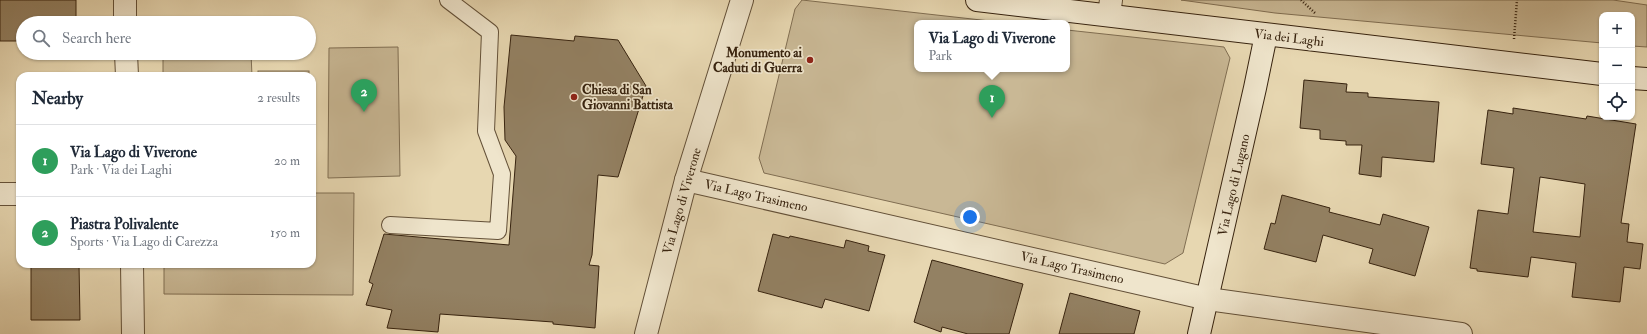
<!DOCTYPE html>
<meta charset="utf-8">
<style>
body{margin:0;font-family:"IM FELL Double Pica",serif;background:#f2f2f3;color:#1f2937}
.controls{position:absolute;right:12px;top:12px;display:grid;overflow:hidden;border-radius:8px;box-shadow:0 1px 3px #0004}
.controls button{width:36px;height:36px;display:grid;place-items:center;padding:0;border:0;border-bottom:1px solid #e0e1e3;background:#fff;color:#1f2937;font:20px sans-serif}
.you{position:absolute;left:970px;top:217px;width:14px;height:14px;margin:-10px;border:3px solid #fff;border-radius:50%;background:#1a73e8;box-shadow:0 0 0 6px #1a73e833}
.badge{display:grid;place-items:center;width:26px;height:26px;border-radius:50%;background:#ea580c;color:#fff;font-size:13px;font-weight:700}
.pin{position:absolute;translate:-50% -33px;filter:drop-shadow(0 1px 2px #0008)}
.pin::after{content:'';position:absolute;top:21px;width:14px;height:12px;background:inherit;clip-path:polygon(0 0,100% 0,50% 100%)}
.popup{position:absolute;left:914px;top:20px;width:156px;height:52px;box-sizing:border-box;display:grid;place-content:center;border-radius:8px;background:#fff;filter:drop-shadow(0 1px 3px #0005);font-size:13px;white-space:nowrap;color:#747a83}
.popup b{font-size:15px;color:#1f2937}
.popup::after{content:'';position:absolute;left:50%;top:100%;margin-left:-8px;border:8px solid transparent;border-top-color:#fff}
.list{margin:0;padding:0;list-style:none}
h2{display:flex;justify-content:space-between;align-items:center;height:52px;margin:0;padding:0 16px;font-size:17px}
h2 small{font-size:13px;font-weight:400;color:#747a83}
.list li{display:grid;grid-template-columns:26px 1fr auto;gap:12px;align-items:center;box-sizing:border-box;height:72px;padding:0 16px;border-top:1px solid #e0e1e3}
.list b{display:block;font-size:15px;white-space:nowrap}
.list p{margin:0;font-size:13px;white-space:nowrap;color:#747a83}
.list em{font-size:13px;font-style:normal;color:#747a83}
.icon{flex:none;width:22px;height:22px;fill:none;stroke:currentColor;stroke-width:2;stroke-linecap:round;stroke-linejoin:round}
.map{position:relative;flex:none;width:1647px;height:334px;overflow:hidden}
.search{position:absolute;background:#fff;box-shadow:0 1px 3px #0004;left:16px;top:16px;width:300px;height:44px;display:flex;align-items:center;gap:10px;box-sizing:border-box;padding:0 14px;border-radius:22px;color:#747a83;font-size:15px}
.panel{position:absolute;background:#fff;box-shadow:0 1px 3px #0004;left:16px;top:72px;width:300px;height:196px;border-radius:12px}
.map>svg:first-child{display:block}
.green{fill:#c9b895;stroke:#806e52}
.building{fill:#938163;stroke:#37230f;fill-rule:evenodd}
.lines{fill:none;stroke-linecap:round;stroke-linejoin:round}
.lane-casing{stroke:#635038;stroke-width:18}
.street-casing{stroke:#635038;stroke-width:24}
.secondary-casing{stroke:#37230f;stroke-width:24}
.path{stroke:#37230f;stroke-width:2.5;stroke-dasharray:1 2;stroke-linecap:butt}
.lane{stroke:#efe5cc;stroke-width:16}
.street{stroke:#efe5cc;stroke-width:22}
.secondary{stroke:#efe5cc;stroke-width:22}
.poi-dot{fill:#8f2418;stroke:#efe5cc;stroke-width:1.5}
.labels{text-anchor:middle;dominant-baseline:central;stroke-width:3.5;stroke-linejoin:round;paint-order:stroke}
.street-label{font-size:13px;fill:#37230f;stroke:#efe5cc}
.poi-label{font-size:13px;font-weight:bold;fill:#37230f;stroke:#efe5cc;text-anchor:end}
</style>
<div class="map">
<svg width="1647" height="334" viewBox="0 0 1647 334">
<rect width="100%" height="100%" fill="#e7d7b1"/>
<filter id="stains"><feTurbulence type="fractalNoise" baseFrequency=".005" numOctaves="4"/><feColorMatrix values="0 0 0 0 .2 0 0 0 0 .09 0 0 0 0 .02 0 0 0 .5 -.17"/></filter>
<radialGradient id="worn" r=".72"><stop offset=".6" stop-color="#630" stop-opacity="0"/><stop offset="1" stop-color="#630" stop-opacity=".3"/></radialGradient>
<g class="green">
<polygon points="802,0 1008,23 917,23 917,69 1067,69 1067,30 1224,47 1230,58 1183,253 1165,264 764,173 759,158 795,9"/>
<polygon points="1181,0 1613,0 1647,5 1647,47 1632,46 1632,15 1602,15 1602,43 1275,13"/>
<polygon points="398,47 400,176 328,178 329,48"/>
<polygon points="163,53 251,53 252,76 163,76"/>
<rect x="258" y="71" width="51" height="5"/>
<polygon points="312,193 354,193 353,295 164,294 164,264 312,264"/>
</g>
<g class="building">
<polygon points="0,0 76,0 76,23 23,23 23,41 0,41"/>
<polygon points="511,35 574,41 575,36 618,40 646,86 618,177 598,175 592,255 589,265 599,266 595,328 553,324 553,322 440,314 438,332 387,328 392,310 366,305 373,284 369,282 384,234 509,245 516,156 505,140 504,107"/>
<polygon points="1304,80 1347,84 1346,92 1368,93 1368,97 1439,102 1434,162 1382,157 1381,177 1359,174 1362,145 1346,145 1346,141 1320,139 1320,130 1300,128"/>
<path d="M1513 108 1586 119 1587 116 1636 124 1621 223 1629 224 1627 242 1643 244 1640 269 1624 267 1620 302 1572 297 1576 263 1531 257 1528 277 1477 271V269L1470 268 1478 210 1508 214 1514 168 1481 164 1488 110 1513 114ZM1540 177 1585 184 1580 237 1533 232Z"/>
<polygon points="1282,195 1330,208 1329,212 1380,225 1383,214 1429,227 1415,276 1369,263 1373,249 1323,235 1316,262 1264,249 1271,223 1275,224"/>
<polygon points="773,234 789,238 790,236 844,248 846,240 869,246 868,251 885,255 869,311 825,299 822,308 758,291"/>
<polygon points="932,260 1023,284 1009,334 968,334 942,327 941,332 914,322"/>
<polygon points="31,264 79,264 80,320 31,320"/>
<polygon points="1070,293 1140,311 1134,334 1059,334"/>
</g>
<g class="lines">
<defs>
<polyline id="lane" points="390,225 498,231 502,174 486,131 490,32 448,0"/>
<g id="street">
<polyline points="125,0 125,23"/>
<polyline points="1109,15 1111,0"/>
<polyline points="126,53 127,76"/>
<polyline points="686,180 1208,299 1461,334"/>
<polyline points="0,194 20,194"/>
<polyline points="132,264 133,334"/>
<polyline points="646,334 686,180 742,0"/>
</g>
<g id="secondary">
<polyline points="977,0 1602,74"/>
<polyline points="1632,78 1647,79"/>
<polyline points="1199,334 1255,88 1266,35"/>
</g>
</defs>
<use href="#lane" class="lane-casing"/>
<use href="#street" class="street-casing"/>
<use href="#secondary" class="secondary-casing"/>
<g class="path">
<polyline points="1301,0 1316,14"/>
<polyline points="1514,39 1517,0"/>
</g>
<use href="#lane" class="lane"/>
<use href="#street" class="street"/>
<use href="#secondary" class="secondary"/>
</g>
<g class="poi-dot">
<circle cx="810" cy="60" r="4"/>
<circle cx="574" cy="97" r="4"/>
</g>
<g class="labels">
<g class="street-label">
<text transform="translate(1289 38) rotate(7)">Via dei Laghi</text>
<text transform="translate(1234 185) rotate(-77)">Via Lago di Lugano</text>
<text transform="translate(756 196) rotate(13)">Via Lago Trasimeno</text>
<text transform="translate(682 201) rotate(-74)">Via Lago di Viverone</text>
<text transform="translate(1072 268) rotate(13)">Via Lago Trasimeno</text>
</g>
<g class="poi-label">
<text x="802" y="53">Monumento ai<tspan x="802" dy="15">Caduti di Guerra</tspan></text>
<text x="582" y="90" text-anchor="start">Chiesa di San<tspan x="582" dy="15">Giovanni Battista</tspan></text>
</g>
</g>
<rect width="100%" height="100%" filter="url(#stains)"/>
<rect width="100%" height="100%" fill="url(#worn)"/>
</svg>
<div class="controls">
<button>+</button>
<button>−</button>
<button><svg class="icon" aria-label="locate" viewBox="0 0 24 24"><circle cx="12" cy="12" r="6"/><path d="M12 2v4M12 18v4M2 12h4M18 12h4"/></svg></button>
</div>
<div class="you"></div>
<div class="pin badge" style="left:992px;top:118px;background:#2e9e5b">1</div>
<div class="popup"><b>Via Lago di Viverone</b>Park</div>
<div class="pin badge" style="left:364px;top:112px;background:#2e9e5b">2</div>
<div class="search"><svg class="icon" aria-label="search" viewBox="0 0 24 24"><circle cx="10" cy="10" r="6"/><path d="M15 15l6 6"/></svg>Search here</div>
<section class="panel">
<h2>Nearby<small>2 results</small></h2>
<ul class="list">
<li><span class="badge" style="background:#2e9e5b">1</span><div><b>Via Lago di Viverone</b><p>Park · Via dei Laghi</p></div><em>20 m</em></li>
<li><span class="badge" style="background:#2e9e5b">2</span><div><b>Piastra Polivalente</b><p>Sports · Via Lago di Carezza</p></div><em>150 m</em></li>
</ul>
</section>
</div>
